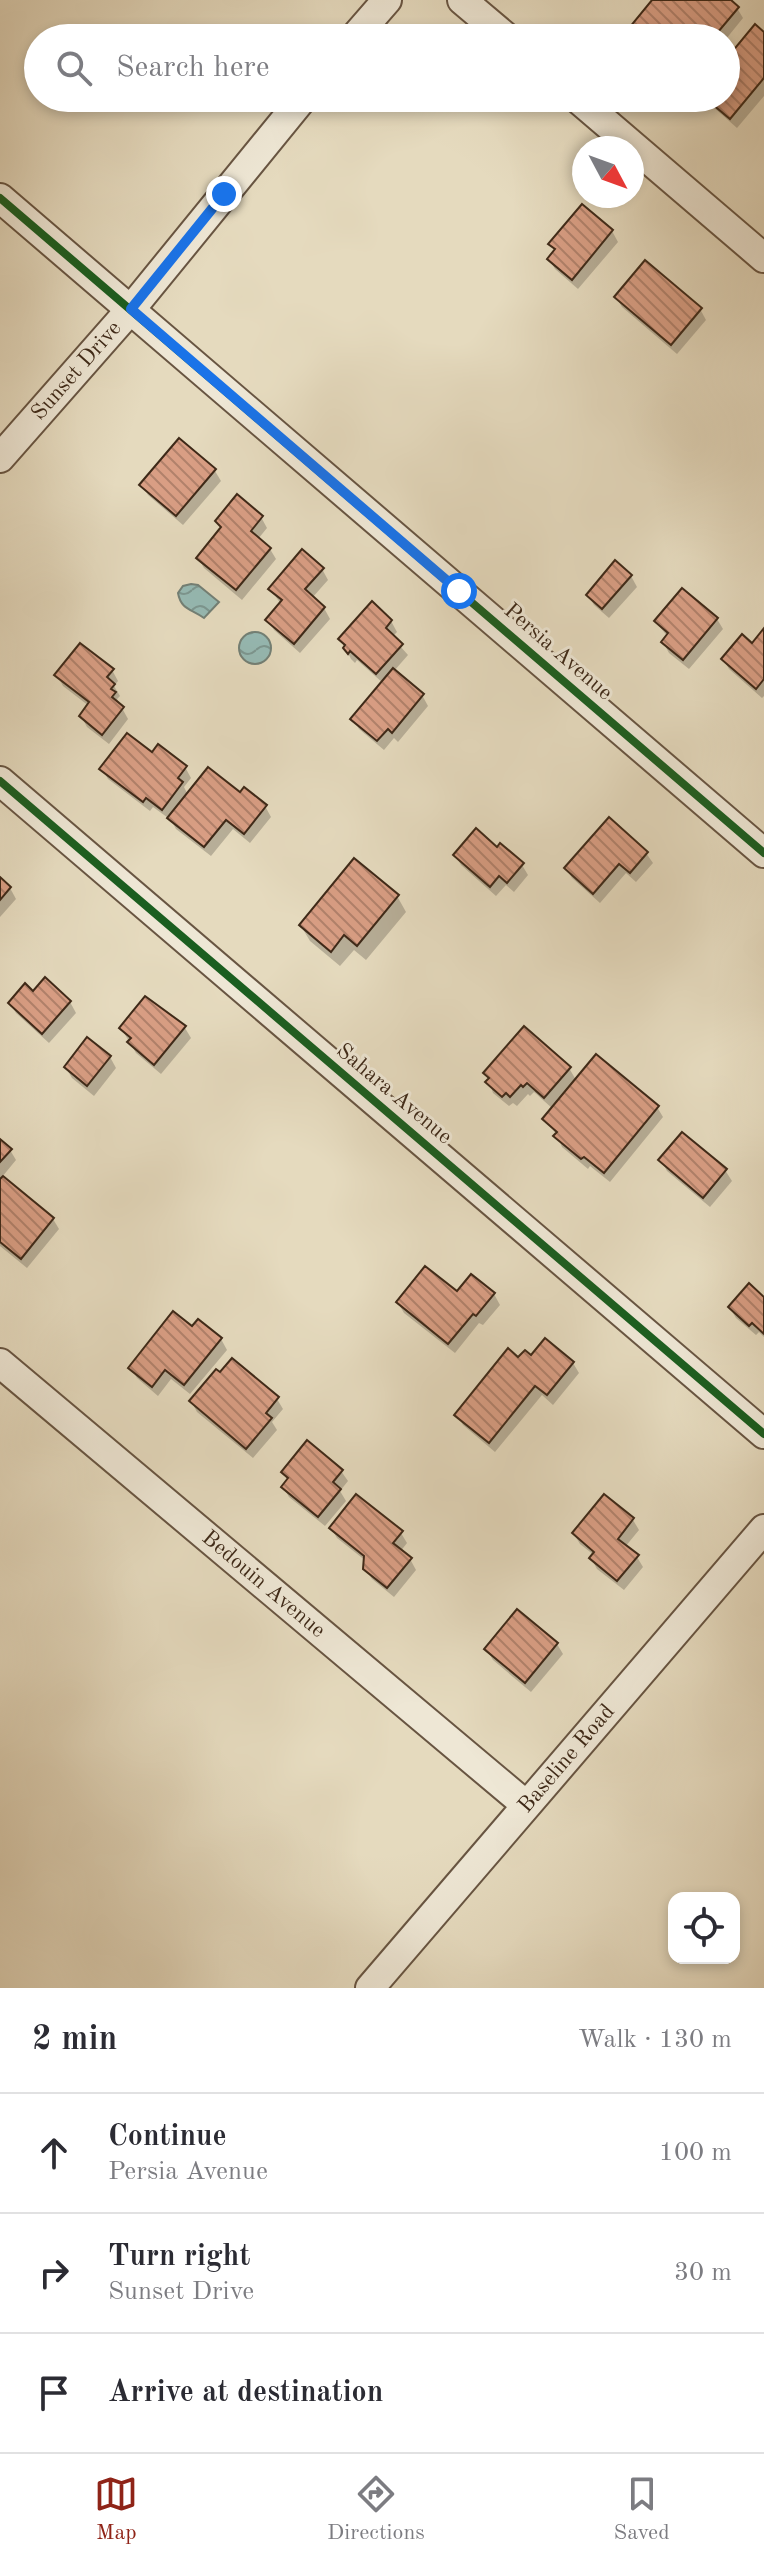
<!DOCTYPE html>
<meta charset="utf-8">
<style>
body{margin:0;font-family:"Old Standard TT",serif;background:#f7f7f7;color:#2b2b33}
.controls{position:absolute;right:24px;bottom:24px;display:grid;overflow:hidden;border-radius:16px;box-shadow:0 4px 12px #0003}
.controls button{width:72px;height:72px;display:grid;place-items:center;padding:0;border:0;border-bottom:2px solid #e1e1e2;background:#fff;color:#2b2b33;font:40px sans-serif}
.compass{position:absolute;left:572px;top:136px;width:72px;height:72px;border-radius:50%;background:#fff;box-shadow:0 4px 12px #0003;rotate:131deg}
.stop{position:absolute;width:24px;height:24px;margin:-18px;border:6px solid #1a73e8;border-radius:50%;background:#fff}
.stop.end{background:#1a73e8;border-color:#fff;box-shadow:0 2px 8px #0008}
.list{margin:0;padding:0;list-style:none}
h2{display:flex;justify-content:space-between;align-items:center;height:104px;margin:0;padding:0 32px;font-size:34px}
h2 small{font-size:26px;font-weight:400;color:#7c7c81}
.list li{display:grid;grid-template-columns:52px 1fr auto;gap:24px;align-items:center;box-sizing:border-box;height:120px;padding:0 32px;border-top:2px solid #e1e1e2}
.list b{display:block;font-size:30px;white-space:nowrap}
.list p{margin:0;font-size:26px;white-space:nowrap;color:#7c7c81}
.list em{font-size:26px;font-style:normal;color:#7c7c81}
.icon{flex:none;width:44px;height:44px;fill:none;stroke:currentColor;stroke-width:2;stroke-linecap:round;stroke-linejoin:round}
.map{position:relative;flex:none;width:764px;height:1988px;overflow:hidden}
.search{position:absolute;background:#fff;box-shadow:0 4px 12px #0003;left:24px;right:24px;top:24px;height:88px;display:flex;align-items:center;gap:20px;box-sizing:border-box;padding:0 28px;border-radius:44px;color:#7c7c81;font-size:30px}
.sheet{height:464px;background:#fff}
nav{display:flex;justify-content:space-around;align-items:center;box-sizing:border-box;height:112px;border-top:2px solid #e1e1e2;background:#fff;font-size:22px;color:#7c7c81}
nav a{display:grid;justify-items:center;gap:4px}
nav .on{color:#8f2418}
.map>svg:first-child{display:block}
.water{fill:url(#water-waves);stroke:#738076;stroke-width:2}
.shadow{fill:#0003}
.building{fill:url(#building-back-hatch);stroke:#3e2918;stroke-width:2}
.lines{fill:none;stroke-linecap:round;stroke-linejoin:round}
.minor-casing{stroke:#685542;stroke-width:32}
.minor{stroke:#eee7d5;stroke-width:28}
.cycleway-casing{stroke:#eee7d5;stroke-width:13}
.cycleway{stroke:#1b5e20;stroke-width:8}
.route{stroke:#1a73e8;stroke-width:10}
.labels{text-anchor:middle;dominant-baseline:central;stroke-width:6;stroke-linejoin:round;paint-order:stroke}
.street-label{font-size:22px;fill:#3e2918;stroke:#eee7d5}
</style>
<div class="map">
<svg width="764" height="1988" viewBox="0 0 764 1988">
<defs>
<pattern id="water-waves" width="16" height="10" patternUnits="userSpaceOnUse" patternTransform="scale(2)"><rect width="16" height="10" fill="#96bab4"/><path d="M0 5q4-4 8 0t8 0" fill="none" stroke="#7c9791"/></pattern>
<pattern id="building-back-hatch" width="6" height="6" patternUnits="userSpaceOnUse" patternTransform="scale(2)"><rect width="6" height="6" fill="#d99e84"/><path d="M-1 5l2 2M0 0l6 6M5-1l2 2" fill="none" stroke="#b1816b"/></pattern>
</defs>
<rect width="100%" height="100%" fill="#e5dabe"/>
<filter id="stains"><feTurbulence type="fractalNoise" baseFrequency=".0025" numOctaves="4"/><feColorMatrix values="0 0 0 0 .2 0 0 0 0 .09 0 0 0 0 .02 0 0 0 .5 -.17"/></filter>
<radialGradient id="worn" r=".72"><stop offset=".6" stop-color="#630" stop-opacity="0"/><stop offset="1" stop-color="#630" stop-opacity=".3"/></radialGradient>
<g class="water">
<path d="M191 584 198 585 219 602 204 618C192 609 181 610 178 593L183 586Z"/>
<circle cx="255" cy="648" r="16"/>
</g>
<g class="shadow">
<polygon points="655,0 728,0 737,8 743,18 726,39 674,36 637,38 631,28"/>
<polygon points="764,34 764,96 737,128 703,98 726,98 726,62"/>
<polygon points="612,231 618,242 578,289 555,269 549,259 555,252 551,244"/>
<polygon points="616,297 700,309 706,320 677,354 622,307"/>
<polygon points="215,471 221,481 183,525 148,495 142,485"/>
<polygon points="261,517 267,528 258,539 270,549 276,559 242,600 204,568 198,558 222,529 217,521"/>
<polygon points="322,569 328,580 312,598 324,608 330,619 300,653 274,630 268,620 281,604 270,589"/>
<polygon points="631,576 637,587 609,618 594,605 588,595"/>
<polygon points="717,619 723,629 689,669 669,653 663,642 668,637 656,622"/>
<polygon points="391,621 397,632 392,637 408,655 394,671 422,695 428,706 398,742 394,738 384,750 359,729 353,719 383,683 357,660 355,663 351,659 341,639"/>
<polygon points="764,632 764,696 762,698 729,669 723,659 752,646"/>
<polygon points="112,670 118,681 114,686 120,696 117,699 128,719 109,744 87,727 81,716 89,706 63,686 57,675"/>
<polygon points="153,755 185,767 191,778 184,787 188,795 240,795 265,806 271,817 250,843 233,829 211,856 176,829 171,820 153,807 150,811 108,779 102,769"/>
<polygon points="497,849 522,865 528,875 514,892 506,885 496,896 461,865 455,855"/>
<polygon points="646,853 653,863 636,882 626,873 600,903 572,878 566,868"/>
<polygon points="0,880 10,888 16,899 0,917"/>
<polygon points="397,896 406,912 366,960 354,950 340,966 310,941 301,926"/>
<polygon points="33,993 70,1002 76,1013 49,1043 16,1013 10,1003"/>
<polygon points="146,999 185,1028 191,1038 161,1074 136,1053 121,1028"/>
<polygon points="110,1057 116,1068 94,1096 72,1078 66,1068"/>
<polygon points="569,1068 576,1080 657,1107 663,1117 610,1182 590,1166 588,1169 562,1147 557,1135 544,1119 553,1109 534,1092 530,1096 528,1094 517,1106 513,1103 509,1106 493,1093 486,1073"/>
<polygon points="0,1141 10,1150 16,1160 2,1177 53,1219 59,1229 27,1268 0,1246"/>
<polygon points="661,1160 725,1170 732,1181 710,1207 667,1171"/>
<polygon points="457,1294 494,1294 500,1305 483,1325 479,1323 455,1353 404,1313 398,1303"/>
<polygon points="764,1300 764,1337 759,1332 756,1335 736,1318 730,1308"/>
<polygon points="193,1329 221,1339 227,1350 190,1394 171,1379 158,1396 137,1378 131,1368"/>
<polygon points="531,1358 573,1363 579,1373 553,1405 542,1395 495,1452 463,1425 457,1415 519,1360"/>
<polygon points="277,1399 283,1409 272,1422 277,1430 253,1458 197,1412 191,1401"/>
<polygon points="341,1471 348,1481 340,1491 346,1501 325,1526 289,1497 283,1487 288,1481 283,1472"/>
<polygon points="633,1520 639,1530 625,1547 637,1557 643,1567 624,1590 597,1569 591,1558 594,1555 580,1544 574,1534"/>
<polygon points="331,1528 401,1533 407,1543 400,1552 410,1559 416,1570 394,1597 372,1579 365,1568 366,1561 337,1538"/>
<polygon points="557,1644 563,1654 531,1692 493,1660 487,1650"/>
</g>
<g class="building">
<polygon points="652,0 731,0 739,7 713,38 681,38 667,27 658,38 641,38 629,28"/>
<polygon points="755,24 764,32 764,78 730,119 705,98 726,98 726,59"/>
<polygon points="582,204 613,230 572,280 547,259 555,249 548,244"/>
<polygon points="645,260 702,308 671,345 614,297"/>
<polygon points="179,438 216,469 176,516 139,485"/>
<polygon points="237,494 263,516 251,531 271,548 236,590 196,558 221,527 215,521"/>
<polygon points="302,549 324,568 305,589 325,607 294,644 265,620 282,600 268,589"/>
<polygon points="615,560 632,575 602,609 586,595"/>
<polygon points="682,588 718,618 683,660 661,642 668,633 654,621"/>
<polygon points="372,601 392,620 386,628 403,644 376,674 350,651 348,654 343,648 345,645 338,639"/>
<polygon points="764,628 764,679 756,689 721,659 742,634 752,643"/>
<polygon points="80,643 114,669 107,677 115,684 111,689 116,692 112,697 124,707 102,735 79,716 89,702 54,675"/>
<polygon points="393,668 424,694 392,733 388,729 377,741 350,719"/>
<polygon points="127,733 152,752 158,744 187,766 178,778 183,782 162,810 146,798 143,802 99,769"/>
<polygon points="208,767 240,792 244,787 267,805 244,834 226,820 204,847 167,818"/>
<polygon points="609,817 648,852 630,873 619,864 593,894 564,868"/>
<polygon points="476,828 497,847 500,843 524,863 507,883 499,876 490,887 453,855"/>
<polygon points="354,858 399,895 357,946 344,935 331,952 299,925"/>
<polygon points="0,877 11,887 0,900"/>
<polygon points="45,977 71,1001 42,1034 8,1003 25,983 33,991"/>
<polygon points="145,996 186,1026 154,1065 127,1042 131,1038 119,1028"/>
<polygon points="524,1026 571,1067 544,1098 527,1083 523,1087 521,1085 510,1097 506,1093 502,1097 485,1082 489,1078 483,1073"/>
<polygon points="87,1037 111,1056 87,1086 64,1067"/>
<polygon points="596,1054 659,1106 604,1173 584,1157 581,1159 553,1136 557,1132 542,1119"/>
<polygon points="682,1132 727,1169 703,1198 658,1160"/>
<polygon points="0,1139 12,1149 0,1162"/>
<polygon points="3,1176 54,1218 21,1259 0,1242 0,1179"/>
<polygon points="425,1266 457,1291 471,1274 495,1293 476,1316 473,1314 448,1344 396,1302"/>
<polygon points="749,1283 764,1297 764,1334 752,1323 749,1326 728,1307"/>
<polygon points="173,1311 192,1326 198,1319 222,1338 184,1385 165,1370 152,1387 128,1368"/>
<polygon points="545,1338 574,1362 547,1395 535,1386 489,1443 454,1415 508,1348 518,1357 525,1350 531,1355"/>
<polygon points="232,1358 279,1397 266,1413 272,1418 246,1449 189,1401 216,1369 220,1372"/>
<polygon points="307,1440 343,1470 333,1482 341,1489 318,1517 281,1487 288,1478 281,1472"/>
<polygon points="356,1494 403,1531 393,1543 412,1558 387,1588 363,1569 364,1556 329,1528"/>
<polygon points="604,1494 634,1518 618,1539 639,1555 617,1581 589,1558 594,1552 572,1533"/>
<polygon points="517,1609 558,1643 525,1683 484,1649"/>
</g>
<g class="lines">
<defs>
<g id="minor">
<polyline points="462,0 507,38"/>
<polyline points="354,38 387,0"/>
<polyline points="577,98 764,258"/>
<polyline points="0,198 764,853"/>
<path id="s1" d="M0 458 131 309 303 98"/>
<polyline points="0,781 764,1434"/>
<path id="s2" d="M0 1363 526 1805"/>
<path id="s3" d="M370 1988 764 1529"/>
</g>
</defs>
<use href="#minor" class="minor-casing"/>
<use href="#minor" class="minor"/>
<defs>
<g id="cycleway">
<polyline points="0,198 764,853"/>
<polyline points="0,781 764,1434"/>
</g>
</defs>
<use href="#cycleway" class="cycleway-casing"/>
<use href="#cycleway" class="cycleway"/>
</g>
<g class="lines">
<polyline class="route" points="224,194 131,309 459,591"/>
</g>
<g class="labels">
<g class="street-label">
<text stroke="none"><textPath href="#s1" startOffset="116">Sunset Drive</textPath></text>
<text transform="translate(558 652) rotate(41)">Persia Avenue</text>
<text transform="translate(394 1094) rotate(40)">Sahara Avenue</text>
<text stroke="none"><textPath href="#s2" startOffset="344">Bedouin Avenue</textPath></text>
<text stroke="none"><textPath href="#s3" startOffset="302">Baseline Road</textPath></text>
</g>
</g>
<rect width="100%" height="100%" filter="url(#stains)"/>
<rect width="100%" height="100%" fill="url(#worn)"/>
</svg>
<div class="controls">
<button><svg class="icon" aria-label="locate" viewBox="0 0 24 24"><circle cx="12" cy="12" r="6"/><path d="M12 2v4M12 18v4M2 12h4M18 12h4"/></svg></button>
</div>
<svg class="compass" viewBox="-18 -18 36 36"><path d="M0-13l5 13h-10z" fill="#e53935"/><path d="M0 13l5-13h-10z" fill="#7c7c81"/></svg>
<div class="stop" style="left:459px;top:591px"></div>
<div class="stop end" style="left:224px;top:194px"></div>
<div class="search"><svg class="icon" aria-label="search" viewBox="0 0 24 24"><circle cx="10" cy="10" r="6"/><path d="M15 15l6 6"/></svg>Search here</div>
</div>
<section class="sheet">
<h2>2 min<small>Walk · 130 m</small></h2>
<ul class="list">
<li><svg class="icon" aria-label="ahead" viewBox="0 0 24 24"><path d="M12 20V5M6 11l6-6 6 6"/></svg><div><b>Continue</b><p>Persia Avenue</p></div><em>100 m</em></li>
<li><svg class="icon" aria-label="right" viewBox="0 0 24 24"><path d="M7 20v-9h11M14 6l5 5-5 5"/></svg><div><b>Turn right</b><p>Sunset Drive</p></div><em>30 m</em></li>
<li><svg class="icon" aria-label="arrive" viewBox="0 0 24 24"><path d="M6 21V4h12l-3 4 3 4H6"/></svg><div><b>Arrive at destination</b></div></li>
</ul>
</section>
<nav>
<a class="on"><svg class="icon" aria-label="map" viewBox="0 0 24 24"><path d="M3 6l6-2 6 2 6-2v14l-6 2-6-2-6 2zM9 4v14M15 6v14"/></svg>Map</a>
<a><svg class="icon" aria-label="directions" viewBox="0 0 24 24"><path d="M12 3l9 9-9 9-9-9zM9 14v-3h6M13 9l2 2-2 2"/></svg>Directions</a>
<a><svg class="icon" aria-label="saved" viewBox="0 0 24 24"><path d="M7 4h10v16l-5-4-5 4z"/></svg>Saved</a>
</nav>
